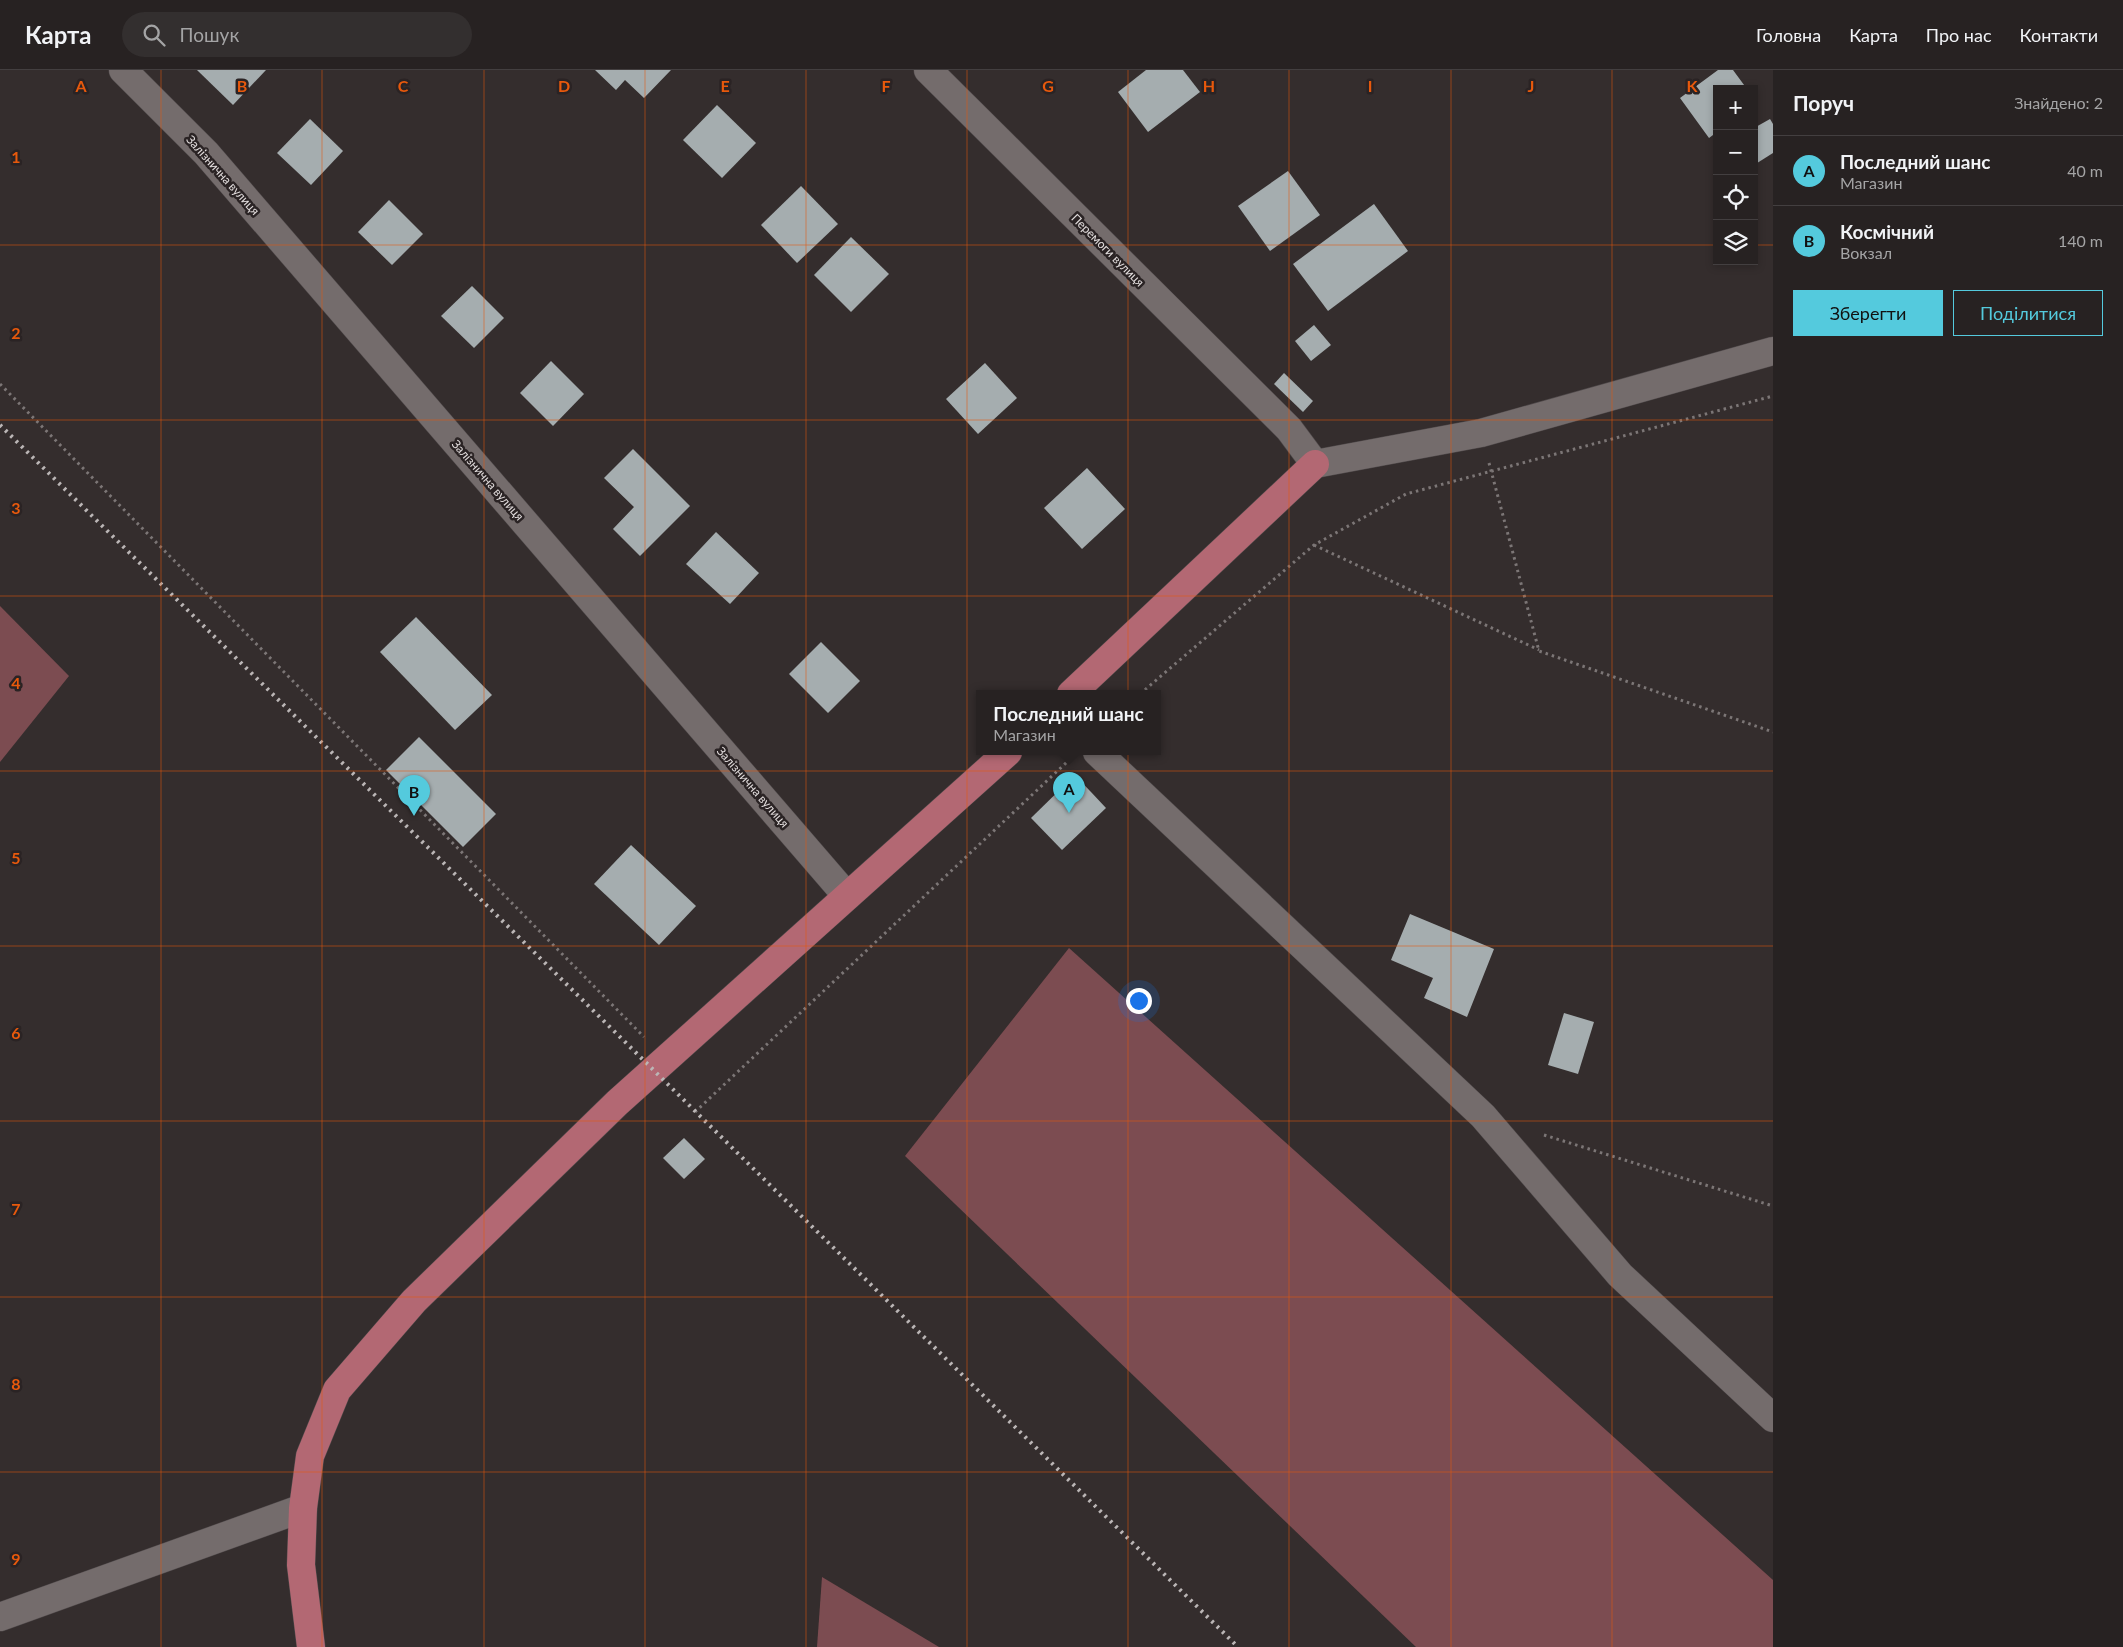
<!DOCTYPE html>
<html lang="uk">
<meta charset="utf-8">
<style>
body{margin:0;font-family:Lato,sans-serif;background:#332f2f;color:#f1f3f6}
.controls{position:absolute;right:15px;top:15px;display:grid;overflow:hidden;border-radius:0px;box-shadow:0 2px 8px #0003}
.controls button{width:45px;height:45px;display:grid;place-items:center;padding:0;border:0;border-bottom:1px solid #433f40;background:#272222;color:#f1f3f6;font:25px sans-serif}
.you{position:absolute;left:1138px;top:930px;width:18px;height:18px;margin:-12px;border:4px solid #fff;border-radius:50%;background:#1a73e8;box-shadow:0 0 0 8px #1a73e833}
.badge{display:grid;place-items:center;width:32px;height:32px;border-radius:50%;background:#54cadd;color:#111;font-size:16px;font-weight:700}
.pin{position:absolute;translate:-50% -41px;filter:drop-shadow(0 1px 2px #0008)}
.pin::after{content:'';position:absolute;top:26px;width:18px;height:15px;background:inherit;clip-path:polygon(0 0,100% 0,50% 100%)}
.popup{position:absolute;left:976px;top:620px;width:185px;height:65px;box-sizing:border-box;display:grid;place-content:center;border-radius:0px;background:#272222;filter:drop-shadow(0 1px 4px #0005);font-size:16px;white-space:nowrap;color:#a4a4a5}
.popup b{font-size:19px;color:#f1f3f6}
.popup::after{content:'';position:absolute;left:50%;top:100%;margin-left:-10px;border:10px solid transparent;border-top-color:#272222}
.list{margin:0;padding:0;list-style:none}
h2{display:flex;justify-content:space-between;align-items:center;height:65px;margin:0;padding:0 20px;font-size:21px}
h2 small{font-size:16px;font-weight:400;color:#a4a4a5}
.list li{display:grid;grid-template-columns:32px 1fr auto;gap:15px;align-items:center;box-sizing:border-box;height:70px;padding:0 20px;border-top:1px solid #433f40}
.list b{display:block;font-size:19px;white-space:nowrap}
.list p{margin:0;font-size:16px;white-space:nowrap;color:#a4a4a5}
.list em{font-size:16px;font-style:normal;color:#a4a4a5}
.actions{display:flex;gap:10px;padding:15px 20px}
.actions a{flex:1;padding:11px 0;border:1px solid #54cadd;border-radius:0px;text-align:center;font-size:18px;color:#54cadd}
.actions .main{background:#54cadd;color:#111}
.icon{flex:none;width:28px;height:28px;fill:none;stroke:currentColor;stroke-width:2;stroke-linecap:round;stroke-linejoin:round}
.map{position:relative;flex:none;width:1773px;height:1577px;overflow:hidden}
header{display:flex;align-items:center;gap:30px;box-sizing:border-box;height:70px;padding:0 25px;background:#272222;border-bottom:1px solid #433f40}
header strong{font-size:24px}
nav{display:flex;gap:28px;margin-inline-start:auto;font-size:18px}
.search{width:350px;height:45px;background:#332f2f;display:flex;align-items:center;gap:12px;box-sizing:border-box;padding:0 18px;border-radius:28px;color:#a4a4a5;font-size:19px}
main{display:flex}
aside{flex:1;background:#272222}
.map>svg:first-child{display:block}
.forest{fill:#7c4c51}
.building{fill:#a5adaf}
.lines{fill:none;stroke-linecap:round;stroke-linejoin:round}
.minor-casing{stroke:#4f494a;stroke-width:29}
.major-casing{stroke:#4f494a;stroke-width:29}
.path{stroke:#7c7676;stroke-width:3;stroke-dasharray:2.5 4;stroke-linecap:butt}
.minor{stroke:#746c6c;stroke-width:28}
.major{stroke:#b36873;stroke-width:28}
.rail{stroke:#bbb6b6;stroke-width:4;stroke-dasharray:2.5 5;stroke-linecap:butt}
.grid{fill:none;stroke:#e8590c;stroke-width:1;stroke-opacity:0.55}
.labels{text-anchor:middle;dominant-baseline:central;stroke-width:5;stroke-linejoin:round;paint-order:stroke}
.street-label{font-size:12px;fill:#e3dede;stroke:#2a2324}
.grid-label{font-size:16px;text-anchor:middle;font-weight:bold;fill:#e8590c;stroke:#2a2324;stroke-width:5;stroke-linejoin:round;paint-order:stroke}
</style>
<header>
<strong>Карта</strong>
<div class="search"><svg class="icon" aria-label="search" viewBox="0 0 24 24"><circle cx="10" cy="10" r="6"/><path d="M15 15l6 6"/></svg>Пошук</div>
<nav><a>Головна</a><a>Карта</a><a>Про нас</a><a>Контакти</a></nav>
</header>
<main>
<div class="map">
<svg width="1773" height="1577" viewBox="0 0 1773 1577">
<rect width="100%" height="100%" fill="#342d2d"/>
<g class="forest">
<polygon points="0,536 69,606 0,692"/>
<polygon points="1069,878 1773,1510 1773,1577 1416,1577 905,1086"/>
<polygon points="822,1507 939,1577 817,1577"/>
</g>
<g class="building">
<polygon points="197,0 266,0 233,35"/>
<polygon points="595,0 671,0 644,28 625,10 616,20"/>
<polygon points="1146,0 1183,0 1200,22 1148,62 1118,22"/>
<polygon points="1718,0 1733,0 1747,19 1717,19 1717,62 1709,68 1680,28"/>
<polygon points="717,35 756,73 722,108 683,70"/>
<polygon points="310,49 343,81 311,115 277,83"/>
<polygon points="1770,49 1773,54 1773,83 1754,95 1754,58"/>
<polygon points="1288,101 1320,145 1270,181 1238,136"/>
<polygon points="801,116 838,154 797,193 761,155"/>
<polygon points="389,130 423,164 392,195 358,162"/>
<polygon points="1374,134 1408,181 1328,241 1293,194"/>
<polygon points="851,167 889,204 851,242 814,205"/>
<polygon points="472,216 504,248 474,278 441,246"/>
<polygon points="1314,255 1331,275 1311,291 1295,271"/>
<polygon points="551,291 584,324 553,356 520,323"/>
<polygon points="985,293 1017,328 978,364 946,329"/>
<polygon points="1284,303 1313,331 1303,342 1274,314"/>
<polygon points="633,379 690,436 640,486 613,459 634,437 604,408"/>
<polygon points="1087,398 1125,439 1082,479 1044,438"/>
<polygon points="716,462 759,503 730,534 686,494"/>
<polygon points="416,547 492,625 455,660 380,582"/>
<polygon points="821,572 860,611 828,643 789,604"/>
<polygon points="419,667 496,744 463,777 386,700"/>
<polygon points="1075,705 1106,738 1062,780 1031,748"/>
<polygon points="631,775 696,836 659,875 594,814"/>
<polygon points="1410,844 1494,879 1467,947 1424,928 1433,908 1391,890"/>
<polygon points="1564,943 1594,952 1578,1004 1548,995"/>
<polygon points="684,1068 705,1089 684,1109 663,1088"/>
</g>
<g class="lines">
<defs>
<g id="minor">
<polyline points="123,0 206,83 847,826"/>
<polyline points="928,0 1289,359 1315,394 1481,363 1773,281"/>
<polyline points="1097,682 1483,1046 1620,1205 1773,1348"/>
<polyline points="0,1547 303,1438"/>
</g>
<g id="major">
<polyline points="1071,624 1315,394"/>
<polyline points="311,1577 301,1495 303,1438 310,1386 337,1320 414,1231 617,1033 1008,682"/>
</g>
</defs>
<use href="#minor" class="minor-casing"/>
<use href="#major" class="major-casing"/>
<g class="path">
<polyline points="0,314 644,967"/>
<polyline points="1489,393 1539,581 1773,662"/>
<polyline points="1314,475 1539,580"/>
<polyline points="1140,624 1314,475 1406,424 1773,326"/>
<polyline points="695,1042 1068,691"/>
<polyline points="1544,1065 1773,1136"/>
</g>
<use href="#minor" class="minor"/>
<use href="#major" class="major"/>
<polyline class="rail" points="0,355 1238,1577"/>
</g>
<path class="grid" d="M161 0V1577M322 0V1577M484 0V1577M645 0V1577M806 0V1577M967 0V1577M1128 0V1577M1289 0V1577M1451 0V1577M1612 0V1577M0 175H1717M1754 175H1773M0 350H1773M0 526H1773M0 701H1773M0 876H1773M0 1051H1773M0 1227H1773M0 1402H1773"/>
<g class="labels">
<g class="street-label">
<text transform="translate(223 105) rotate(48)">Залізнична вулиця</text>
<text transform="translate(1108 180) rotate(45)">Перемоги вулиця</text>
<text transform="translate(488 410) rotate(49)">Залізнична вулиця</text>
<text transform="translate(753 717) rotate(49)">Залізнична вулиця</text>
</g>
</g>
<g class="grid-label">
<text x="81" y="22">A</text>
<text x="242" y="22">B</text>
<text x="403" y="22">C</text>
<text x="564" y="22">D</text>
<text x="725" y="22">E</text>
<text x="886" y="22">F</text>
<text x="1048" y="22">G</text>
<text x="1209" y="22">H</text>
<text x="1370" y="22">I</text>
<text x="1531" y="22">J</text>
<text x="1692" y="22">K</text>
<text x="16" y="93">1</text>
<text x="16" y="269">2</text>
<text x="16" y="444">3</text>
<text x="16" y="619">4</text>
<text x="16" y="794">5</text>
<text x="16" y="969">6</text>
<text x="16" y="1145">7</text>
<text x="16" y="1320">8</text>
<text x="16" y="1495">9</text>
</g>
</svg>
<div class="controls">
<button>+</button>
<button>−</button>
<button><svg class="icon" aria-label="locate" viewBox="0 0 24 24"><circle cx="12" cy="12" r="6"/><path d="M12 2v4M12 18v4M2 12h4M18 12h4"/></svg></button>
<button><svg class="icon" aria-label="layers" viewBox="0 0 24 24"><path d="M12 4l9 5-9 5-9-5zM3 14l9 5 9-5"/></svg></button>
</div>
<div class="you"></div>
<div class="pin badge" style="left:1069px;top:743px">A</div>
<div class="popup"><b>Последний шанс</b>Магазин</div>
<div class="pin badge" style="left:414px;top:746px">B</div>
</div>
<aside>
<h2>Поруч<small>Знайдено: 2</small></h2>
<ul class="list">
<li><span class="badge">A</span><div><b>Последний шанс</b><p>Магазин</p></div><em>40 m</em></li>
<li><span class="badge">B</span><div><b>Космічний</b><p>Вокзал</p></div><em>140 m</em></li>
</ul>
<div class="actions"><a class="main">Зберегти</a><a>Поділитися</a></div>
</aside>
</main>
